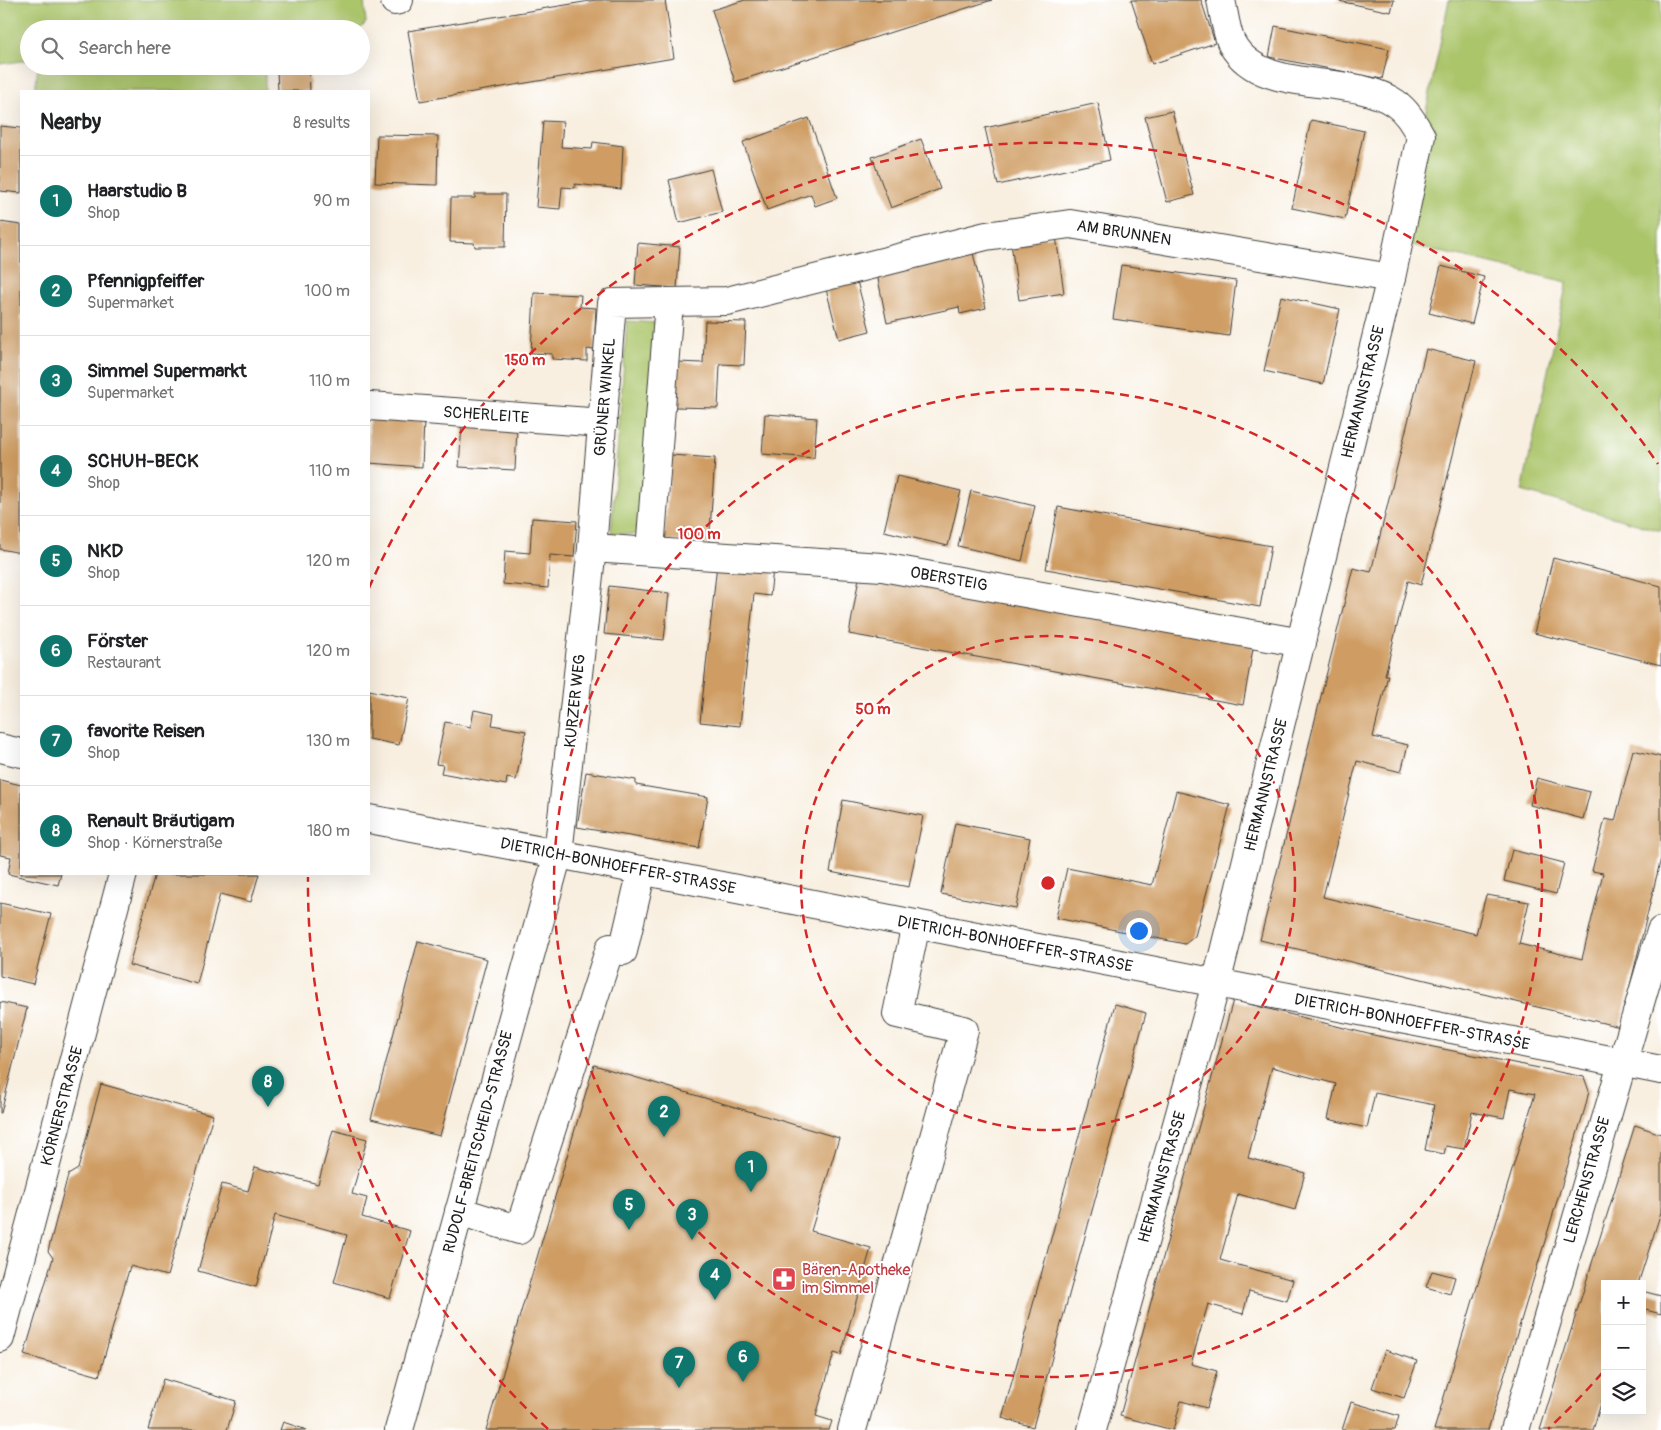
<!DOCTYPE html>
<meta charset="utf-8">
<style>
body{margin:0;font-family:Pangolin,sans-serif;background:#f6f6f6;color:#202124}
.controls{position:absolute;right:15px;bottom:15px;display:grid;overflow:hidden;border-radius:0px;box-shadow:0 5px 20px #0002}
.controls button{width:45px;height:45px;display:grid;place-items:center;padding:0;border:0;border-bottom:1px solid #e0e0e0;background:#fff;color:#202124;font:25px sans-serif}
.you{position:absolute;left:1138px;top:930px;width:18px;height:18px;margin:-12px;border:4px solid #fff;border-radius:50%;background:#1a73e8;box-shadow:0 0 0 8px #1a73e833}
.badge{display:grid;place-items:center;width:32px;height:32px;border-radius:50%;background:#0f766e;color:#fff;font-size:16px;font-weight:700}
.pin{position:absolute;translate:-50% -41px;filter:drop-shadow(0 1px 2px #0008)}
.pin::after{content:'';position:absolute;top:26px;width:18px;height:15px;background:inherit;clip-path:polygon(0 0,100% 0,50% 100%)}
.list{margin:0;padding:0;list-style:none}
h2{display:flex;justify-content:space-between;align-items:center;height:65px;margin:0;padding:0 20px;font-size:21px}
h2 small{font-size:16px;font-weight:400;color:#757577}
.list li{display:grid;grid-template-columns:32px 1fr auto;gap:15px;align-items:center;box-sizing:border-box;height:90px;padding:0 20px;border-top:1px solid #e0e0e0}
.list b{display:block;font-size:19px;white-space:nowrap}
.list p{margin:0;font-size:16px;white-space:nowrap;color:#757577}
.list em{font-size:16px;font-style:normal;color:#757577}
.icon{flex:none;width:28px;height:28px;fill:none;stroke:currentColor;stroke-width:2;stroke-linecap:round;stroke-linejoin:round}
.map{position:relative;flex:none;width:1661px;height:1430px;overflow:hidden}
.search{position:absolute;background:#fff;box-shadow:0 5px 20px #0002;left:20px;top:20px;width:350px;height:55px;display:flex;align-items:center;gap:12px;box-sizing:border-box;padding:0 18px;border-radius:28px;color:#757577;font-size:19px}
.panel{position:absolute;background:#fff;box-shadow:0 5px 20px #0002;left:20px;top:90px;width:350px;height:785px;border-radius:0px}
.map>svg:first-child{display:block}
.green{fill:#abc56b;stroke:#647044}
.building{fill:#cf9d63}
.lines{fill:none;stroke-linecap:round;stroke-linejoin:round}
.minor-casing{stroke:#3d3c39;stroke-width:30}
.minor{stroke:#fff;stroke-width:28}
.ring{fill:none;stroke:#d62828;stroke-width:2.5;stroke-dasharray:9 6}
.labels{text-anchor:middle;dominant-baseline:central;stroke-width:4;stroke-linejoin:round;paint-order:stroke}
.street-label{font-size:16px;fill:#1c1c1c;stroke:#fff}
.health-label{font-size:16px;fill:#be3a42;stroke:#fff;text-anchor:start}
.centre{fill:#d62828;stroke:#fff;stroke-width:2.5}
.ring-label{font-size:15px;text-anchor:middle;font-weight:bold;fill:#d62828;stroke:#fff;stroke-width:4;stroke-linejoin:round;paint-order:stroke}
</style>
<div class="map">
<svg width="1661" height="1430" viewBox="0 0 1661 1430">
<rect width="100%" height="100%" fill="#fff"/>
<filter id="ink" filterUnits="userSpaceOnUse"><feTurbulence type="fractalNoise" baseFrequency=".02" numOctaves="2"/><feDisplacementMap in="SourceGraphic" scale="10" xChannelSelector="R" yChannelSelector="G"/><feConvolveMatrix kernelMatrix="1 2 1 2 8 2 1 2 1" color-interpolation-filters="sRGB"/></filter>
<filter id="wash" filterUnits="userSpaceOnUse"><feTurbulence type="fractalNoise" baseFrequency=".0096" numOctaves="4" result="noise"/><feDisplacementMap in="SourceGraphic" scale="20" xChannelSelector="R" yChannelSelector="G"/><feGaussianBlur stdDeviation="1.12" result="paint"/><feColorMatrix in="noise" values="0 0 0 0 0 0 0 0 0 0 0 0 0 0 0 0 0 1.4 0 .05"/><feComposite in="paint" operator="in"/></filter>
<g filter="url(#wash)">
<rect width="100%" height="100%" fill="#f8efe0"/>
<g class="green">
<polygon points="0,0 364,0 366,23 360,29 29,29 29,60 0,64"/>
<polygon points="1449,0 1661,0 1661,531 1522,491 1567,282 1399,242"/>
<polygon points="38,66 265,66 265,91 35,91"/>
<polygon points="627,321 658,323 641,535 611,533"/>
</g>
<g id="blocks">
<g class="building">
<polygon points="596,0 665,0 674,58 420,101 408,31"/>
<polygon points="745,0 992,0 735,82 712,10"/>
<polygon points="1131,0 1201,0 1215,43 1152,64"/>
<polygon points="1334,0 1394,0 1391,12"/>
<polygon points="1275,26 1389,49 1382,79 1269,57"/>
<polygon points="309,69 310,91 278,91 277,71"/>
<polygon points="1098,103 1110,160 998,185 985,128"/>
<polygon points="1172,111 1194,195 1167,202 1145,117"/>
<polygon points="809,118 837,198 815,206 811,194 767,210 743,142"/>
<polygon points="1311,120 1364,131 1345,219 1292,208"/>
<polygon points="543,121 563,122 561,147 592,149 593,142 623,146 621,189 575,184 575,188 562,187 560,209 536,207"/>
<polygon points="0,126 21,128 21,193 0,191"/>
<polygon points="377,135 438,136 437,185 375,183"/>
<polygon points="921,139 940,189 891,208 872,157"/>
<polygon points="711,169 722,212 679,223 669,180"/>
<polygon points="475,194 506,194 505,247 475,247 474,243 450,242 451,198 475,198"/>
<polygon points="0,222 21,225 21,553 0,549"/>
<polygon points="1056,236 1064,293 1019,300 1011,243"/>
<polygon points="638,243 680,247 677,288 635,285"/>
<polygon points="973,253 986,308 960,314 959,307 887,323 877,274"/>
<polygon points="1121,265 1236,281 1229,336 1113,319"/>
<polygon points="1441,266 1484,277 1472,324 1429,313"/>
<polygon points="857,281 870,331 839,339 826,289"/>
<polygon points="534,293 581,295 580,307 596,308 594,350 587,349 587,361 552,359 552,354 531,353"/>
<polygon points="1281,296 1340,309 1323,384 1264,371"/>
<polygon points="705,321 746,322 744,365 720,364 718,408 675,407 677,362 703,363"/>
<polygon points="1426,349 1476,361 1421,585 1408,581 1385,675 1388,675 1373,737 1408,745 1401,772 1357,761 1323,897 1476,934 1486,895 1529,902 1519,944 1582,959 1603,873 1592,871 1605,819 1615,821 1633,750 1661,757 1661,858 1620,1027 1260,940 1353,568 1371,572"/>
<polygon points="765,414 817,418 814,458 762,454"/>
<polygon points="369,417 424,421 422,467 369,463"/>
<polygon points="462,425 517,428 515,470 459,467"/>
<polygon points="671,455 715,458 709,544 664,540"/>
<polygon points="897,476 961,491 948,546 884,531"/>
<polygon points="971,491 1035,506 1022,561 958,546"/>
<polygon points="1058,507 1271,546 1260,607 1046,569"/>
<polygon points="532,518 577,521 574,557 550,555 548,588 503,584 505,551 530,553"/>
<polygon points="1553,558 1661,586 1661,665 1534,633"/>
<polygon points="717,564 773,569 770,596 754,594 740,726 700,722"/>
<polygon points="860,572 1254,643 1243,705 849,634"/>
<polygon points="609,586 669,593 664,640 604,634"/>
<polygon points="369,690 409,698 399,745 369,739"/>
<polygon points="474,710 494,714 492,725 526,731 516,780 507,778 506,785 441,773 443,765 436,764 445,722 471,727"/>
<polygon points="586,772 636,780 636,785 708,797 699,848 577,827"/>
<polygon points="1537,778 1590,792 1583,819 1530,805"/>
<polygon points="0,780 21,785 21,874 61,874 58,885 8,874 11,857 0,855"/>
<polygon points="1176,791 1230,805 1195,936 1185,944 1056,918 1067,868 1152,885"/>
<polygon points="843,800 923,816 909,887 830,872"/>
<polygon points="955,823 1030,838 1016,908 941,894"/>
<polygon points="1512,850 1564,863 1556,894 1504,881"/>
<polygon points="155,874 259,874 251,902 220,894 197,984 129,965"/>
<polygon points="0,903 51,914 33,984 0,976"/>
<polygon points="418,941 487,959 440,1136 371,1119"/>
<polygon points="1233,1000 1368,1034 1584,1077 1589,1091 1585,1108 1488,1430 1434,1430 1535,1094 1510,1089 1504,1118 1472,1112 1464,1149 1446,1146 1444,1154 1425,1150 1434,1105 1375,1093 1367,1128 1328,1119 1336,1084 1272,1067 1248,1158 1305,1173 1295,1210 1238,1194 1220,1260 1293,1280 1287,1301 1249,1291 1243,1314 1208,1304 1191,1364 1217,1371 1207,1408 1181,1401 1173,1430 1120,1416"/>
<polygon points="0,1002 27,1008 1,1113 0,1113"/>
<polygon points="1115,1004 1146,1013 1033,1427 1002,1418"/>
<polygon points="594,1065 839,1138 811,1231 871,1248 841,1355 834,1353 816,1416 832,1421 829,1430 486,1430"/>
<polygon points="101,1084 213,1115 167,1276 130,1266 99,1376 24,1355 53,1258 48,1251 68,1175 78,1169"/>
<polygon points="1635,1125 1661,1134 1661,1212 1638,1284 1605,1284 1605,1401 1602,1400 1593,1430 1540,1430"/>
<polygon points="333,1130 367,1139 352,1194 367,1198 362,1217 410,1231 390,1298 334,1282 347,1235 275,1215 256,1287 198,1271 222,1184 248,1191 255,1167 318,1184"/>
<polygon points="1432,1271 1455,1277 1450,1294 1426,1287"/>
<polygon points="1642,1291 1661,1296 1661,1314 1642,1309"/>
<polygon points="1385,1350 1417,1361 1404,1398 1372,1388"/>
<polygon points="163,1379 236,1401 227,1430 148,1430"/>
<polygon points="1351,1402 1399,1416 1395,1430 1342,1430"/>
<polygon points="283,1422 307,1430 280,1430"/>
</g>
</g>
</g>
<g filter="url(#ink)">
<use href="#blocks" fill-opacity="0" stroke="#3d3c39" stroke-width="1"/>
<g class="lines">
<defs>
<g id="minor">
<polyline points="395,1 399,0"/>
<polyline points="370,406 603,423"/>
<polyline points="592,548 882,567 1302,643"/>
<polyline points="650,551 669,302"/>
<polyline points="0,748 21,753"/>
<polyline points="369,819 558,854 1661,1070"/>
<polyline points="459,1211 519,1230 610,948 623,951 642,870"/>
<polyline points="0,1338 123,874"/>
<polyline points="399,1430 558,854 592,548 612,303 727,301 986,236 1070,224 1391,278"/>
<polyline points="852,1430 964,1030 897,1014 916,924"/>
<path d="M1092 1430 1216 984 1391 278 1421 136C1414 124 1407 111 1395 103 1349 72 1262 97 1232 44 1226 32 1224 13 1221 0"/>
<polyline points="1515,1430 1661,931"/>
</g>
</defs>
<use href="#minor" class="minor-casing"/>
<use href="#minor" class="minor"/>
</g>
</g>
<g class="ring">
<circle cx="1048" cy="883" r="247"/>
<circle cx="1048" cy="883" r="494"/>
<path d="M1602 1373A740 740 0 0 1 1548 1429M548 1429A740 740 0 0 1 308 877M369 588A740 740 0 0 1 1658 464"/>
</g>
<defs>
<symbol id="pharmacy-square" viewBox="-11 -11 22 22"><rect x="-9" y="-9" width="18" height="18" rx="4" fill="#e0444e" stroke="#fff"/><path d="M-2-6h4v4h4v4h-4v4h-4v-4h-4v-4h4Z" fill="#fff"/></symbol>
</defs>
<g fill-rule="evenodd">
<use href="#pharmacy-square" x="770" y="1265" width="28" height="28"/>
</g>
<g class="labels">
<g class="street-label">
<text transform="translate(1124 233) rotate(9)">AM BRUNNEN</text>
<text transform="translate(1363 392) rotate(-76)">HERMANNSTRASSE</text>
<text transform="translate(605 397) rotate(-85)">GRÜNER WINKEL</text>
<text transform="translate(486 415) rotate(4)">SCHERLEITE</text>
<text transform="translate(949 579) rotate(10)">OBERSTEIG</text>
<text transform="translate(575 701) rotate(-84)">KURZER WEG</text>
<text transform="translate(1266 785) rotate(-76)">HERMANNSTRASSE</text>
<text transform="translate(618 866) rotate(11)">DIETRICH-BONHOEFFER-STRASSE</text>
<text transform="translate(1015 944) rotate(11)">DIETRICH-BONHOEFFER-STRASSE</text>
<text transform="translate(1412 1022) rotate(11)">DIETRICH-BONHOEFFER-STRASSE</text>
<text transform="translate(62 1106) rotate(-75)">KÖRNERSTRASSE</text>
<text transform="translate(478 1142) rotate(-75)">RUDOLF-BREITSCHEID-STRASSE</text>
<text transform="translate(1162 1177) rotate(-74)">HERMANNSTRASSE</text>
<text transform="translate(1587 1180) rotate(-74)">LERCHENSTRASSE</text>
</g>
<g class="health-label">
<text x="802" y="1270">Bären-Apotheke<tspan x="802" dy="18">im Simmel</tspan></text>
</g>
</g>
<circle cx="1048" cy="883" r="8" class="centre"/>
<g class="ring-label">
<text x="525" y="365">150 m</text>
<text x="699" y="539">100 m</text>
<text x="873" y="714">50 m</text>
</g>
</svg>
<div class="controls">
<button>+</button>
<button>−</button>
<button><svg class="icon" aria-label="layers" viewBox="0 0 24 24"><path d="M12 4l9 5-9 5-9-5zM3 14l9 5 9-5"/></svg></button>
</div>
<div class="you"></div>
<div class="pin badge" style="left:751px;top:1192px">1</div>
<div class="pin badge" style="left:664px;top:1137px">2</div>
<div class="pin badge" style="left:692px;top:1240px">3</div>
<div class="pin badge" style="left:715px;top:1300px">4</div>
<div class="pin badge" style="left:629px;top:1230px">5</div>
<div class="pin badge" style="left:743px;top:1382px">6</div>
<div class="pin badge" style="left:679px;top:1388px">7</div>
<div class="pin badge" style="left:268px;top:1107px">8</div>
<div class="search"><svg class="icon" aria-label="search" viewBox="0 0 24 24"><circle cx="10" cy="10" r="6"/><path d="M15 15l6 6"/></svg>Search here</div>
<section class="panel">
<h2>Nearby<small>8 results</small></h2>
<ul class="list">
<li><span class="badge">1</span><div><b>Haarstudio B</b><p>Shop</p></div><em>90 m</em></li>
<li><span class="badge">2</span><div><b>Pfennigpfeiffer</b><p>Supermarket</p></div><em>100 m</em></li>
<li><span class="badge">3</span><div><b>Simmel Supermarkt</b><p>Supermarket</p></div><em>110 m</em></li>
<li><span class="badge">4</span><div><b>SCHUH-BECK</b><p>Shop</p></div><em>110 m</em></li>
<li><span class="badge">5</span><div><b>NKD</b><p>Shop</p></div><em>120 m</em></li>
<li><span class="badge">6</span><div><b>Förster</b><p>Restaurant</p></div><em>120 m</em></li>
<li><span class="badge">7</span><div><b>favorite Reisen</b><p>Shop</p></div><em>130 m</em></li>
<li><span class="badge">8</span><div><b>Renault Bräutigam</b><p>Shop · Körnerstraße</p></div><em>180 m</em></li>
</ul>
</section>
</div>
